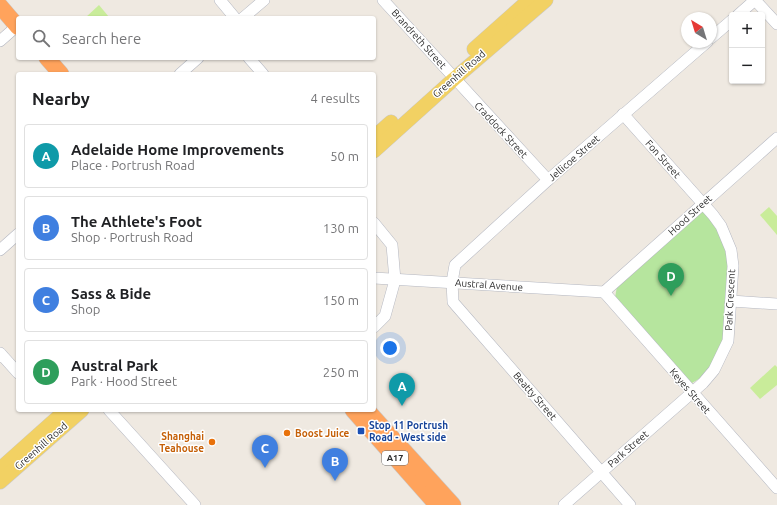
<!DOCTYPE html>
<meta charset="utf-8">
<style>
body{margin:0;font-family:Ubuntu,sans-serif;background:#f6f6f6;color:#202124}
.controls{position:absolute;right:12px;top:12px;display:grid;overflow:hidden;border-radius:4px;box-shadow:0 1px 3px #0004}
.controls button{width:36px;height:36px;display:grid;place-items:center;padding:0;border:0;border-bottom:1px solid #e0e0e0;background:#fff;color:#202124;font:20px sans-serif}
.compass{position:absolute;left:681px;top:12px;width:36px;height:36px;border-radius:50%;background:#fff;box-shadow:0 1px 3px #0004;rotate:322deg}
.you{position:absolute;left:390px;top:348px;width:14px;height:14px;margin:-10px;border:3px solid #fff;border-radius:50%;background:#1a73e8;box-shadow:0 0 0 6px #1a73e833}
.badge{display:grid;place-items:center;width:26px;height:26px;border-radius:50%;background:#d93025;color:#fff;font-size:13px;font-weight:700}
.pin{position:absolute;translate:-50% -33px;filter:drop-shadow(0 1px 2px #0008)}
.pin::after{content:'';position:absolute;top:21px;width:14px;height:12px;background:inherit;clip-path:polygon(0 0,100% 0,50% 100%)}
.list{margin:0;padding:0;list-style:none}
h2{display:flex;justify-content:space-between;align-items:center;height:52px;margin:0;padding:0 16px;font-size:17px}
h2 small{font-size:13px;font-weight:400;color:#757577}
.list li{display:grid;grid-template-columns:26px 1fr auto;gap:12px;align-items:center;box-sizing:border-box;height:64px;margin:0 8px 8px;padding:0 8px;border:1px solid #e0e0e0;border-radius:4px}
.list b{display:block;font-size:15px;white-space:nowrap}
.list p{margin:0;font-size:13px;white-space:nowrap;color:#757577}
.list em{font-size:13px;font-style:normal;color:#757577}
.icon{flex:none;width:22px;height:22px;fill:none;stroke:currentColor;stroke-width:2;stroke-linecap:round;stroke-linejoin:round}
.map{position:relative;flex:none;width:777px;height:505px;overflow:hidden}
.search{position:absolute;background:#fff;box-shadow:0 1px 3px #0004;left:16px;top:16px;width:360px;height:44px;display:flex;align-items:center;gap:10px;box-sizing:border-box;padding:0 14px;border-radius:4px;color:#757577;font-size:15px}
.panel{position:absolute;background:#fff;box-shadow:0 1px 3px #0004;left:16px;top:72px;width:360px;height:340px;border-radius:4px}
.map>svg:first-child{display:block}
.green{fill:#b6e59e}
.pitch{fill:#c9ec9a}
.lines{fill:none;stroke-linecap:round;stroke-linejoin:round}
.minor-casing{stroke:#b4b7c1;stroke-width:12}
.major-casing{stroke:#c9c9c9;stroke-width:15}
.highway-casing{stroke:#c9c9c9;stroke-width:17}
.minor{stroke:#fff;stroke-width:11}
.major{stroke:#f2d163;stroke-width:14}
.highway{stroke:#ffa35c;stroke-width:16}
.transit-dot{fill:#1a4fb4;stroke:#fff;stroke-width:1.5}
.food-dot{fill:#e8710a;stroke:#fff;stroke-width:1.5}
.labels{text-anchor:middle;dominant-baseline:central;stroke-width:3;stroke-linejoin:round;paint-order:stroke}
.shield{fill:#fff;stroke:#6d6d6d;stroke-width:1}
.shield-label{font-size:9px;font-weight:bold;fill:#2e2e2e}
.street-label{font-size:10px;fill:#2e2e2e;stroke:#fff}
.transit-label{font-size:10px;font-weight:bold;fill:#164399;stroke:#fff;text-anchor:start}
.food-label{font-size:10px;font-weight:bold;fill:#c56008;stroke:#fff;text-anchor:start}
</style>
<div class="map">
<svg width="777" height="505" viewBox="0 0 777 505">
<rect width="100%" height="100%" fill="#efe9e1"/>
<polygon class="green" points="702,209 711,218 724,244 728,264 723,343 704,376 692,383 689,383 615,298 617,286"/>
<g class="pitch">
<polygon points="99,5 109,17 85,18"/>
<polygon points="769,207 777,216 777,235 760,215"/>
<polygon points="775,365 777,367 777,385 760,399 750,388"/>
</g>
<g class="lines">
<defs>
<g id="minor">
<polyline points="220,0 235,18"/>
<polyline points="383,0 548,180"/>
<polyline points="755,0 777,24"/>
<polyline points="738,15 755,0"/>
<polyline points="243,18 264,0"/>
<polyline points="711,38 732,20"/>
<polyline points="0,41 17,26"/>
<polyline points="249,58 263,74"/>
<polyline points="180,74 198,58"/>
<polyline points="374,223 392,245 395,280 385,316 374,327"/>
<polyline points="0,250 18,234"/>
<polyline points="374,278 604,292"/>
<polyline points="604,292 777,488"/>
<polyline points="604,292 777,138"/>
<polyline points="731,301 777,304"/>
<polyline points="0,353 18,373"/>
<polyline points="109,410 195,505"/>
<polyline points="564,505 703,383 714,370 728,341 733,266 731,250 721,226 713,215 623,114"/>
<polyline points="630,505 453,302 452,282 455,265 548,180 707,42"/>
</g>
<g id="major">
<polyline points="474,49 529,0"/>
<polyline points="374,137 391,122"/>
<polyline points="374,151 454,79 546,0"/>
<polyline points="0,469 66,410"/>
<polyline points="0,482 82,410"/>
</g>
<g id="highway">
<polyline points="0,6 18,27"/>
<polyline points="47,58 61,74"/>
<polyline points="353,410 437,505"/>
<polyline points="367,410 453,505"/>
</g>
</defs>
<use href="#minor" class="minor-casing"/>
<use href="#major" class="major-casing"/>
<use href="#highway" class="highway-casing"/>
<use href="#minor" class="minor"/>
<use href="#major" class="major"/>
<use href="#highway" class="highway"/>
</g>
<rect class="transit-dot" x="357" y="427" width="8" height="8" rx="2"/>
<g class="food-dot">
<circle cx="287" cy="433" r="4"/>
<circle cx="212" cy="442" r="4"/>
</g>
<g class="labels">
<rect class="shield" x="382" y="451" width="26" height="14" rx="3"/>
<g class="shield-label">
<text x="395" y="458">A17</text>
</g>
<g class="street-label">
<text transform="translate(419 39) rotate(48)">Brandreth Street</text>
<text transform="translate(459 74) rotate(-41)">Greenhill Road</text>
<text transform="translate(501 130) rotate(47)">Craddock Street</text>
<text transform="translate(574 158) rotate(-41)">Jellicoe Street</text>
<text transform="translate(663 159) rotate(48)">Fon Street</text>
<text transform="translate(690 215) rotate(-42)">Hood Street</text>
<text transform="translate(489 285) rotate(4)">Austral Avenue</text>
<text transform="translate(730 300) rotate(-87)">Park Crescent</text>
<text transform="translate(690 391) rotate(49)">Keyes Street</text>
<text transform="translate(535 396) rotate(49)">Beatty Street</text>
<text transform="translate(41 446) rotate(-41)">Greenhill Road</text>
<text transform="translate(628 449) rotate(-41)">Park Street</text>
</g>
<g class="transit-label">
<text x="369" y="425">Stop 11 Portrush<tspan x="369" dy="12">Road - West side</tspan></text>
</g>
<g class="food-label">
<text x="295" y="433">Boost Juice</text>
<text x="204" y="436" text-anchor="end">Shanghai<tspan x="204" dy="12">Teahouse</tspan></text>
</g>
</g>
</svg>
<div class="controls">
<button>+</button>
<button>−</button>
</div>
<svg class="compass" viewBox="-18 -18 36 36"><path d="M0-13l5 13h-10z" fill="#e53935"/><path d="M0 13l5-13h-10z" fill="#757577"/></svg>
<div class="you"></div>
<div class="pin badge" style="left:402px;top:406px;background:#0f9aa8">A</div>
<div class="pin badge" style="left:335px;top:481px;background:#3f7fe0">B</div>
<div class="pin badge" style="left:265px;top:468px;background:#3f7fe0">C</div>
<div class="pin badge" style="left:671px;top:296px;background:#2e9e5b">D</div>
<div class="search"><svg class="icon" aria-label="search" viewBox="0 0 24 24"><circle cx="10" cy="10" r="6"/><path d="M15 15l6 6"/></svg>Search here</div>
<section class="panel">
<h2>Nearby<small>4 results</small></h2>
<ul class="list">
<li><span class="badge" style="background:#0f9aa8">A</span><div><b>Adelaide Home Improvements</b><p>Place · Portrush Road</p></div><em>50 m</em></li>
<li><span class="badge" style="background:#3f7fe0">B</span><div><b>The Athlete's Foot</b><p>Shop · Portrush Road</p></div><em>130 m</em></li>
<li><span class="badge" style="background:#3f7fe0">C</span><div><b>Sass &amp; Bide</b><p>Shop</p></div><em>150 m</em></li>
<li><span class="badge" style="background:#2e9e5b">D</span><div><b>Austral Park</b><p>Park · Hood Street</p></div><em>250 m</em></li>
</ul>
</section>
</div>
